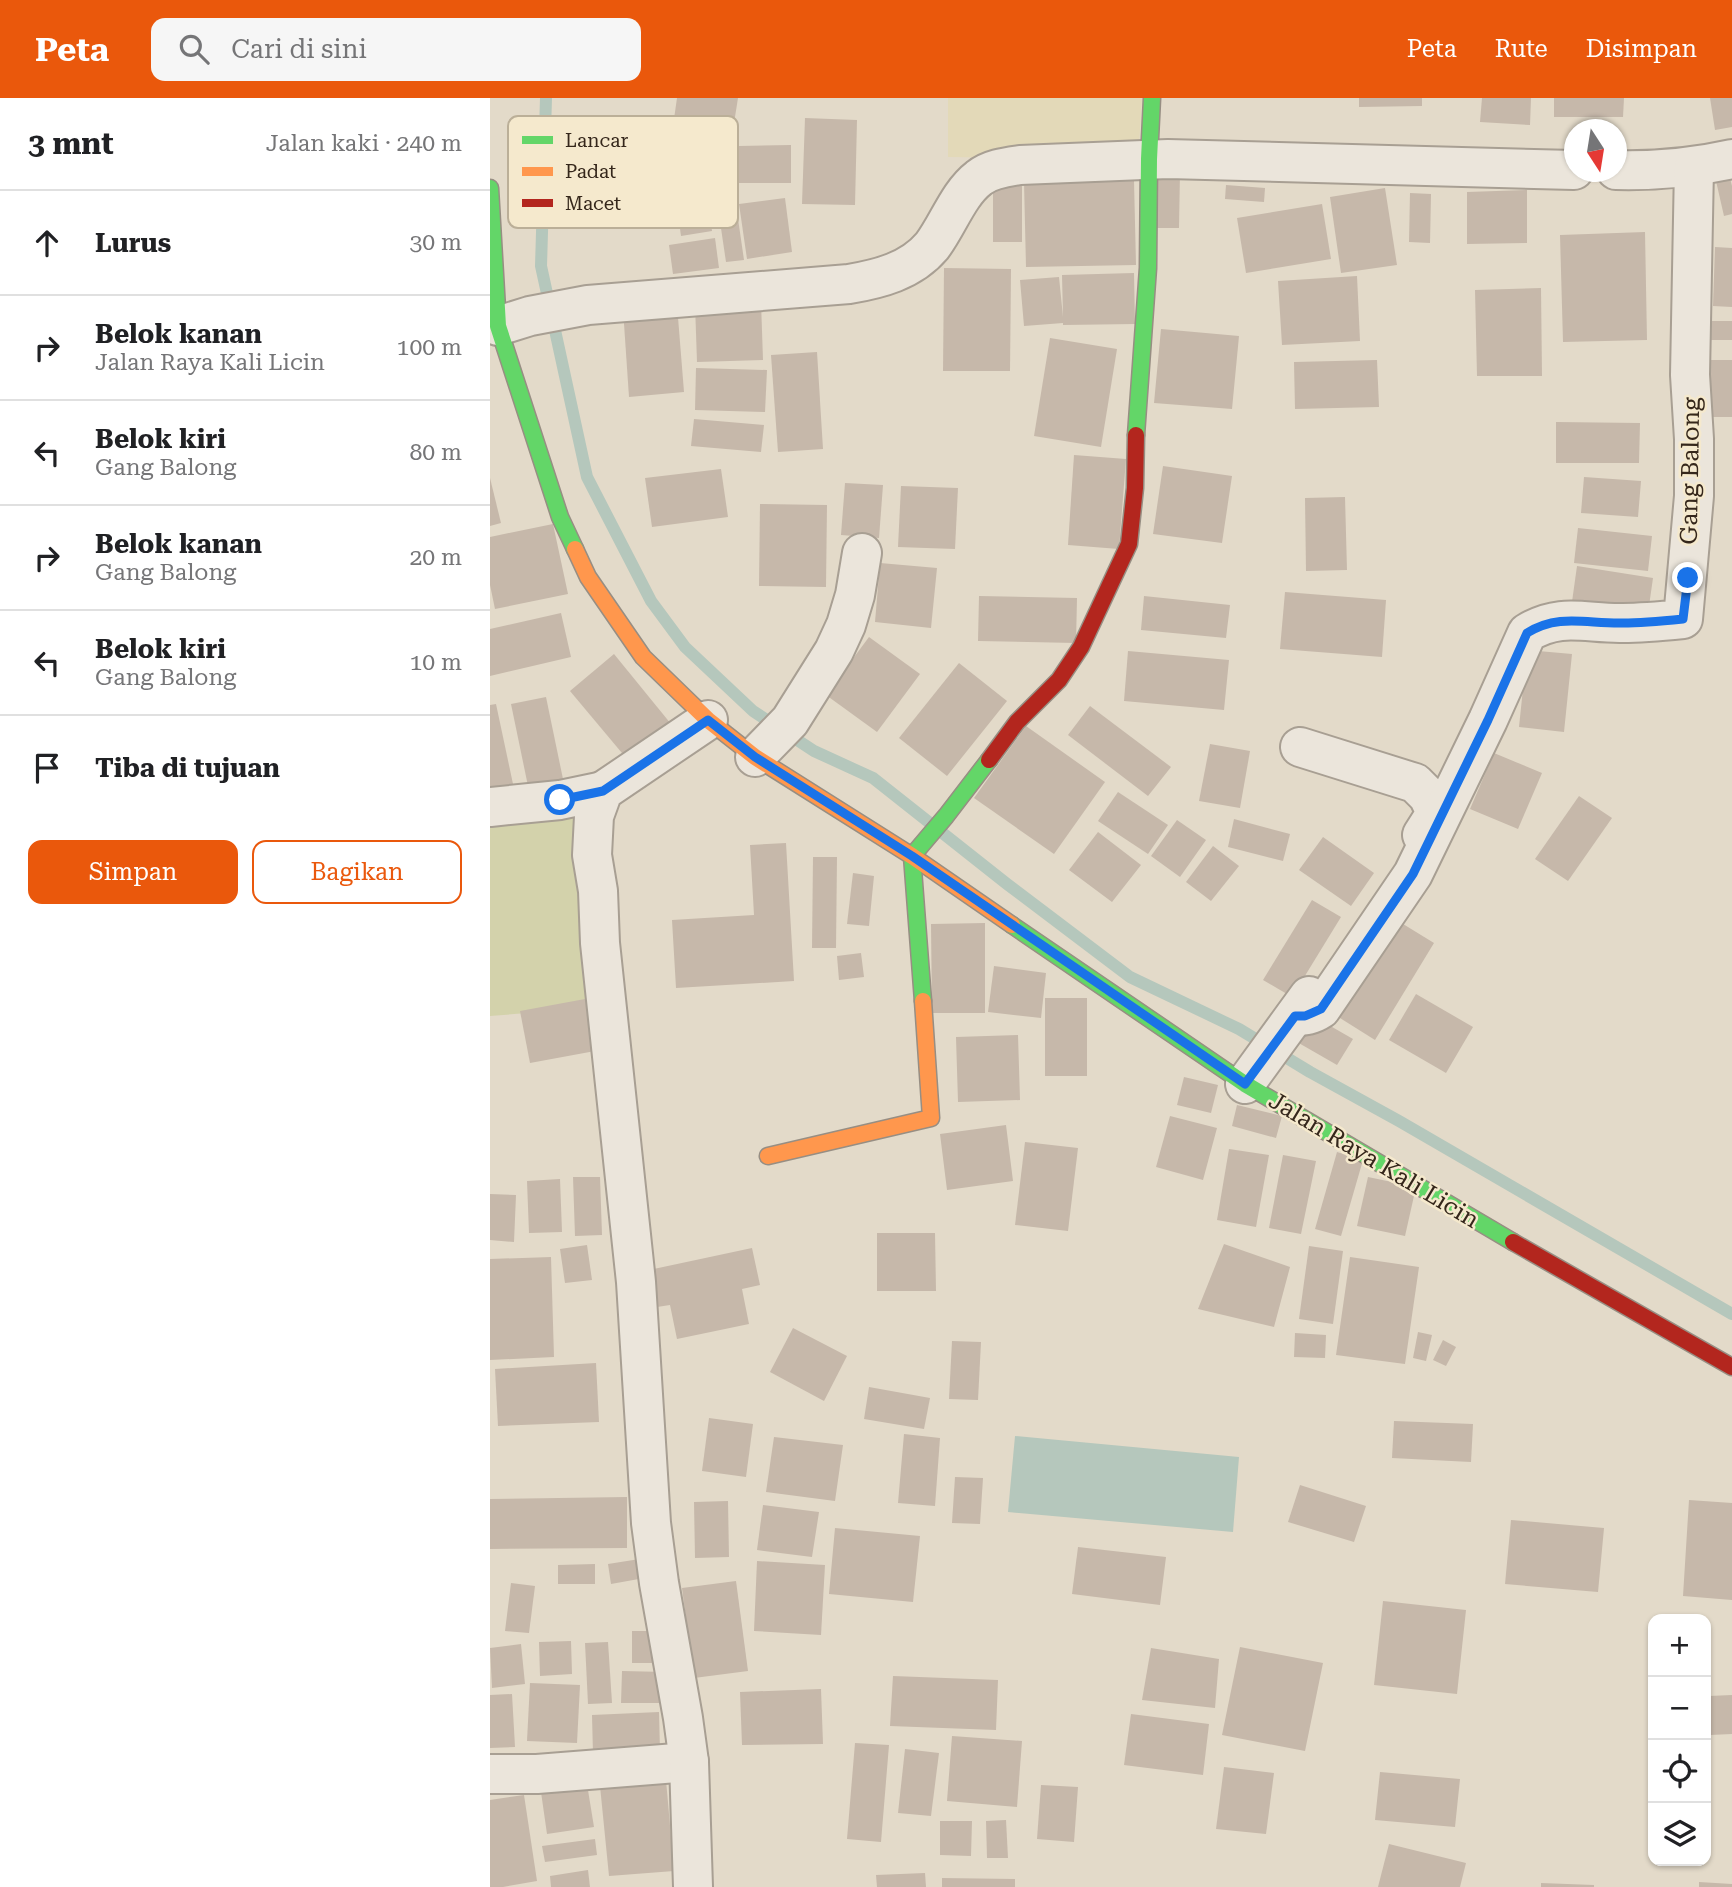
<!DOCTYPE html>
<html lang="id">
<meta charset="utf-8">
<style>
body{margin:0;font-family:"Roboto Serif",serif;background:#f6f6f6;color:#202124}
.controls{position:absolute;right:21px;bottom:21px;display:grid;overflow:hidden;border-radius:14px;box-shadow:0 2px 5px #0004}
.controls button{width:63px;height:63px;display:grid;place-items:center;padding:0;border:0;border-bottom:2px solid #e0e0e0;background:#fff;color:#202124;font:35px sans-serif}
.compass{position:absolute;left:1074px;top:21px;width:63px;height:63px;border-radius:50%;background:#fff;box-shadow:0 2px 5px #0004;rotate:168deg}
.stop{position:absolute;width:21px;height:21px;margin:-16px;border:5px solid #1a73e8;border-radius:50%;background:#fff}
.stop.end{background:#1a73e8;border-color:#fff;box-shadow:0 2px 7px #0008}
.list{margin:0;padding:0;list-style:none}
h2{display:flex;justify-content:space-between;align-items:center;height:91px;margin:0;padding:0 28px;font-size:30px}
h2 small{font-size:23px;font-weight:400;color:#757577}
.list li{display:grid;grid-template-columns:46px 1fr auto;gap:21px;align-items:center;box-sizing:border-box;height:105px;padding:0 28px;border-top:2px solid #e0e0e0}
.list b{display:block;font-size:26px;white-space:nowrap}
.list p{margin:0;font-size:23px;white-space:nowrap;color:#757577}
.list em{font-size:23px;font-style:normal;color:#757577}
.actions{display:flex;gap:14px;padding:21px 28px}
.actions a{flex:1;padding:16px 0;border:2px solid #ea580c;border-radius:14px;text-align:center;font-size:24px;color:#ea580c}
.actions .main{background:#ea580c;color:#fff}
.icon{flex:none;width:38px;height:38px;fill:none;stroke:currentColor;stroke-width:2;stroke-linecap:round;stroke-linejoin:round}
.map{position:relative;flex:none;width:1242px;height:1789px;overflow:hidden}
header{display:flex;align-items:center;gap:42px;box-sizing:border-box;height:98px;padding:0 35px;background:#ea580c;color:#fff}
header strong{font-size:33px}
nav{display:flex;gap:38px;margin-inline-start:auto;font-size:24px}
.search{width:490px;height:63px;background:#f6f6f6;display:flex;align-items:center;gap:18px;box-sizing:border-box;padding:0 24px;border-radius:14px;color:#757577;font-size:26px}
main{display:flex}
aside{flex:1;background:#fff}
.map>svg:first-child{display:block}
.farmland{fill:#e3d9b8}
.green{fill:#d3d2ab}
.water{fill:#b5c7bc}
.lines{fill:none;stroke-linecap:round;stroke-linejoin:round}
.stream{stroke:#b5c7bc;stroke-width:12}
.building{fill:#c6b8aa}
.street-casing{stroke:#a89f93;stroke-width:42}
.fast-casing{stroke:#978e83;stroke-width:19}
.slow-casing{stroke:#978e83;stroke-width:19}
.jam-casing{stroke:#978e83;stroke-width:19}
.street{stroke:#ebe5db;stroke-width:38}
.fast{stroke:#63d668;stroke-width:16}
.slow{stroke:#ff974d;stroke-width:16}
.jam{stroke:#b3261e;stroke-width:16}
.route{stroke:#1a73e8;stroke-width:9}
.labels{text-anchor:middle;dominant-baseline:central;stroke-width:5;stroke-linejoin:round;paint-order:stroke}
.street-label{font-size:24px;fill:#35271b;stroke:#f5e9cd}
.key{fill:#f5e9cd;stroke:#bbaf98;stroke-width:2}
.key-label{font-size:19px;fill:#35271b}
</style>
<header>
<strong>Peta</strong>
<div class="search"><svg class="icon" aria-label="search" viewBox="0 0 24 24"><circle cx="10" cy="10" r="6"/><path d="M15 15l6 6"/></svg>Cari di sini</div>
<nav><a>Peta</a><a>Rute</a><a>Disimpan</a></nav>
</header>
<main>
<aside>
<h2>3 mnt<small>Jalan kaki · 240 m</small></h2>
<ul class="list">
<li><svg class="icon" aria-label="ahead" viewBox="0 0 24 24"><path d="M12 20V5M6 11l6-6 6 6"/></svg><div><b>Lurus</b></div><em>30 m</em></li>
<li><svg class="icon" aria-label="right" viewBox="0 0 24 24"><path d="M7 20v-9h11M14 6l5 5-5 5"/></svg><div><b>Belok kanan</b><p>Jalan Raya Kali Licin</p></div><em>100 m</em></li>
<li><svg class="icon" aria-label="left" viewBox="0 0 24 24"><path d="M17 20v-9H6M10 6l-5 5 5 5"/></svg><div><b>Belok kiri</b><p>Gang Balong</p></div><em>80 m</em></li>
<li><svg class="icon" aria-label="right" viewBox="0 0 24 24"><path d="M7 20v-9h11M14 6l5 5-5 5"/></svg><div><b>Belok kanan</b><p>Gang Balong</p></div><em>20 m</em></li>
<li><svg class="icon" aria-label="left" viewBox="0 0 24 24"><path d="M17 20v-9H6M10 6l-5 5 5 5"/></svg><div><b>Belok kiri</b><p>Gang Balong</p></div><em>10 m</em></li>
<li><svg class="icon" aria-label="arrive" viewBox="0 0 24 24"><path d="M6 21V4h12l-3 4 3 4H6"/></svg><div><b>Tiba di tujuan</b></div></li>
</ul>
<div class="actions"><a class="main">Simpan</a><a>Bagikan</a></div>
</aside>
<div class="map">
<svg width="1242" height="1789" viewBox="0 0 1242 1789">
<rect width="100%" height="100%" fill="#e3dac9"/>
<polygon class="farmland" points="458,0 652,0 648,62 458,59"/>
<polygon class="green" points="84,720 99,910 0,918 0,727"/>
<polygon class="water" points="525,1338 749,1359 743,1434 518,1414"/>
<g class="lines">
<polyline class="stream" points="56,0 51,168 97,379 161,503 195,549 263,613 324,653 383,680 517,786 640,879 749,931 820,974 909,1023 1242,1216"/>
</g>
<g class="building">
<polygon points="187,0 248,0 241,44 182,35"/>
<polygon points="869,0 932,0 932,8 869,9"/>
<polygon points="992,0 1041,0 1040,27 990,24"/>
<polygon points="1064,0 1134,0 1133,19 1064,19"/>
<polygon points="1220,0 1242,0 1242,29 1225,32"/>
<polygon points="315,20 367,22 365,107 312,106"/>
<polygon points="301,47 301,85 249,85 249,48"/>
<polygon points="662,72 690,73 689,130 662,130"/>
<polygon points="532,74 532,144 503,144 503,75"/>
<polygon points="1240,80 1242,88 1242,116 1234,118 1226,83"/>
<polygon points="644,83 646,167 536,169 534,84"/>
<polygon points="736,87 775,90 774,104 735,101"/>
<polygon points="895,90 907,167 851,175 840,99"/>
<polygon points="1037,92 1037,145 977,146 977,94"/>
<polygon points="920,95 941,96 940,145 919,144"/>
<polygon points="295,100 302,154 257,161 249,106"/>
<polygon points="218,105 222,133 191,138 187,109"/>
<polygon points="832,106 841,161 756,175 747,120"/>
<polygon points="246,107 254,162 236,164 228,110"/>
<polygon points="1155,134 1157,242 1073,244 1070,137"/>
<polygon points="225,140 229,170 183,176 179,147"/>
<polygon points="1225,149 1242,150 1242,209 1223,208"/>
<polygon points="454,170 521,171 520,273 453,273"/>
<polygon points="644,175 645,226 573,227 573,225 534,228 530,182 569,179 573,219 572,177"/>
<polygon points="867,178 870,243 792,247 788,183"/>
<polygon points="1051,190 1052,278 987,278 985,192"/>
<polygon points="271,204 273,262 207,264 205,206"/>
<polygon points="187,207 194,294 139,299 133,211"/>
<polygon points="1217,223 1242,223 1242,242 1216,242"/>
<polygon points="671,231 749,238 742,311 664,305"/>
<polygon points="560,240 627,251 611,349 544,338"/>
<polygon points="327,254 333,351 288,354 281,257"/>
<polygon points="887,262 889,309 805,311 804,264"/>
<polygon points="1216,262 1242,262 1242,319 1217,319"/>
<polygon points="206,270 277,272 275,314 205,312"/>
<polygon points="204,321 274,327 271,354 201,348"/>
<polygon points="1066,324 1150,325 1149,365 1066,365"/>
<polygon points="584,357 636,361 629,451 578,447"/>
<polygon points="673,368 742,378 732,445 663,436"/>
<polygon points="231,371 238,419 162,429 155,380"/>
<polygon points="1094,379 1151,383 1148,419 1091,415"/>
<polygon points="0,380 11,425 0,428"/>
<polygon points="355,385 393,387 389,440 351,437"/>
<polygon points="411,388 468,390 465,451 408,449"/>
<polygon points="855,399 857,472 816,473 815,400"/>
<polygon points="270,406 337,407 336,489 269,488"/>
<polygon points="63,426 78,496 5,511 0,487 0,439"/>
<polygon points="1088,430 1162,438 1158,473 1084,465"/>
<polygon points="390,465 447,470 441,530 385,524"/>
<polygon points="1087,468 1163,480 1157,522 1081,511"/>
<polygon points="795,494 896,502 892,559 790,551"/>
<polygon points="489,498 587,500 586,545 488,543"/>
<polygon points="654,498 740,507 736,540 651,532"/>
<polygon points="71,515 81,559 0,578 0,531"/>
<polygon points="379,539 430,576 387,634 336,597"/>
<polygon points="1037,552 1082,556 1074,634 1029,629"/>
<polygon points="638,553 739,562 734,612 634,603"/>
<polygon points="124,556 181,626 137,661 80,593"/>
<polygon points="469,565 517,603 457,678 409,640"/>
<polygon points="56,599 73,681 38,688 21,606"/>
<polygon points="6,606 23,686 0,691 0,607"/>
<polygon points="600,608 681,669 658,698 578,637"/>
<polygon points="536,628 615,684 564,756 484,700"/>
<polygon points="720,646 760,653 750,710 709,703"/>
<polygon points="1004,655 1052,675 1028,731 980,711"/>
<polygon points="628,694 678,727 658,756 608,723"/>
<polygon points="1089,698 1122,720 1078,783 1045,761"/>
<polygon points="744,721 800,736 793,763 738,749"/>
<polygon points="687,722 716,742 690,779 661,758"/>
<polygon points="608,734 651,767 622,804 579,772"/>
<polygon points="833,739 884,775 861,808 809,772"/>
<polygon points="296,745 304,883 186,890 182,822 264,817 260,747"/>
<polygon points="723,748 749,768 721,803 696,784"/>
<polygon points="323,759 347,759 346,850 322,850"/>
<polygon points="363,775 384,778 379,828 357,826"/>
<polygon points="822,802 851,819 802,899 773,882"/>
<polygon points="900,818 944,845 885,942 842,915"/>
<polygon points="495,825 495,915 442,915 441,826"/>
<polygon points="371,855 374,879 349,882 347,858"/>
<polygon points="504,868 556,875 551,920 498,914"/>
<polygon points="926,896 983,929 956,975 899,942"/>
<rect x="555" y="900" width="42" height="78"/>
<polygon points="95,901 105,953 40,965 30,913"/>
<polygon points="823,918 863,941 847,967 807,944"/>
<polygon points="528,937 530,1002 468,1004 466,939"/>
<polygon points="694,979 728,987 721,1015 687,1007"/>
<polygon points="747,1007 792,1018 786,1040 742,1028"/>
<polygon points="680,1018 727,1030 713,1082 666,1069"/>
<polygon points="516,1027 523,1083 457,1092 450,1036"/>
<polygon points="535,1044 588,1050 578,1133 525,1127"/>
<polygon points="739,1051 779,1057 766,1129 727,1122"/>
<polygon points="847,1054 873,1062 851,1138 825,1131"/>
<polygon points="793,1057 826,1063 811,1136 779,1130"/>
<polygon points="83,1079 110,1079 112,1137 85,1138"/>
<polygon points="878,1079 926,1089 915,1138 867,1128"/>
<polygon points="70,1081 72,1134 39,1135 37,1083"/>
<polygon points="0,1096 26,1097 24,1144 0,1142"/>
<polygon points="387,1135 445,1135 446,1193 387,1193"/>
<polygon points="734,1146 800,1169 784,1229 708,1211"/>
<polygon points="97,1147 102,1182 75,1185 70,1151"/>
<polygon points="819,1148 853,1153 843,1226 809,1221"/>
<polygon points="262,1150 270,1187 252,1191 259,1226 187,1241 180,1207 167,1209 159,1172"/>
<polygon points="61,1159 64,1259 0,1262 0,1161"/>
<polygon points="860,1159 929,1169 915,1266 846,1257"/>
<polygon points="303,1230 357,1258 334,1303 280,1274"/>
<polygon points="928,1234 942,1237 936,1263 923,1260"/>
<polygon points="805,1235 836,1237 835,1260 804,1259"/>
<polygon points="953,1242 966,1249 956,1268 943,1262"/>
<polygon points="462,1243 491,1244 488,1302 459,1301"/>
<polygon points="106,1265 109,1324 8,1328 5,1271"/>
<polygon points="379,1289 440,1300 434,1331 374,1321"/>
<polygon points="219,1320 263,1326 256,1379 212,1373"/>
<polygon points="904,1323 983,1326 981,1364 902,1360"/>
<polygon points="414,1336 450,1340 445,1408 408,1405"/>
<polygon points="284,1339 353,1347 345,1403 276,1394"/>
<polygon points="465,1379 493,1380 490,1426 462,1425"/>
<polygon points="810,1387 876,1408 864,1444 798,1424"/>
<polygon points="137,1399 137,1450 0,1451 0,1401"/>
<polygon points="1199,1402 1242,1405 1242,1502 1193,1498"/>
<polygon points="238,1403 239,1459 205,1460 204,1404"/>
<polygon points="273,1407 329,1414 322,1459 267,1452"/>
<polygon points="1021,1422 1114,1430 1108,1494 1015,1486"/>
<polygon points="345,1430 430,1438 423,1504 339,1496"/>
<polygon points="588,1449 676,1459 670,1507 582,1496"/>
<polygon points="156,1460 160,1479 121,1486 118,1466"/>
<polygon points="267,1463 335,1467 331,1537 264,1533"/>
<polygon points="105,1466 105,1486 68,1486 68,1467"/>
<polygon points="246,1483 258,1573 204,1580 192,1490"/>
<polygon points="21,1485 45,1488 39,1535 15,1533"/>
<polygon points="893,1503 976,1512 967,1596 884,1587"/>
<rect x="142" y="1533" width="27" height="32"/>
<polygon points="81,1543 82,1576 50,1578 49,1544"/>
<polygon points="118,1544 122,1605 98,1606 95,1545"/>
<polygon points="31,1546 35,1586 2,1590 0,1550"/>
<polygon points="750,1549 833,1565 815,1653 732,1637"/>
<polygon points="661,1550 729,1561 725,1610 652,1602"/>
<polygon points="132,1573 175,1574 174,1605 131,1605"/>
<polygon points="403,1578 508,1582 506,1632 400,1628"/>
<polygon points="40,1585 90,1587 87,1645 37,1643"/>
<polygon points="331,1591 333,1646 252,1647 250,1594"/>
<polygon points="22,1596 25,1649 0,1650 0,1597"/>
<polygon points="1242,1597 1242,1636 1220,1637 1219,1598"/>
<polygon points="169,1614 170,1653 103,1656 102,1617"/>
<polygon points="641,1616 719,1626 713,1677 634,1667"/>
<polygon points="462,1638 532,1643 527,1709 457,1703"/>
<polygon points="365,1645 399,1647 391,1744 357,1741"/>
<polygon points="415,1651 449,1655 441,1718 408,1715"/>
<polygon points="734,1669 784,1675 776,1736 726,1731"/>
<polygon points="890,1674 970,1681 965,1729 885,1722"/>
<polygon points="96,1680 104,1729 57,1736 50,1687"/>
<polygon points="176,1682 184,1773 119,1778 110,1688"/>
<polygon points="551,1687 588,1689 584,1744 547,1741"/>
<polygon points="34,1697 47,1783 13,1789 0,1789 0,1702"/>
<polygon points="516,1722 518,1760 497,1760 496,1723"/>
<polygon points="450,1723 482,1723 481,1758 450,1757"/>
<polygon points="105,1741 107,1757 55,1764 52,1748"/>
<polygon points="899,1746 976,1765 970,1789 888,1789"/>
<polygon points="98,1772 100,1789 61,1789 60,1778"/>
<polygon points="435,1775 436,1789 387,1789 386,1777"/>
<polygon points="452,1780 525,1781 525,1789 452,1789"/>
<polygon points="1209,1784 1242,1786 1242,1789 1209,1789"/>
<polygon points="1051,1785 1104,1787 1104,1789 1051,1789"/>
</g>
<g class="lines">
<defs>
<g id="street">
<path d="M1126 72C1168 73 1202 70 1242 61"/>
<path d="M8 228 40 218 98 207 359 186C389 181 421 173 442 148 458 127 468 96 489 80 500 71 516 69 530 67L678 61 1084 72"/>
<polyline points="810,649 925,685 938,698 946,715 932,737"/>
<polyline points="265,659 300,623 344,553 356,527 365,497 372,455"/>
<polyline points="0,709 70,702 113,693"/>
<path d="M805 918C815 918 822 917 831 911L923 776 998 622 1037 535C1071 514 1096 526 1133 525 1153 525 1173 523 1193 521L1204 398V341L1200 277 1204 69"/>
<polyline points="755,986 819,898"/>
<polyline points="0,1676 47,1676 199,1664"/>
<polyline points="203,1789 199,1664 193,1620 169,1485 161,1425 146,1184 110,845 108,793 102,757 104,718 113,693 218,622"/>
</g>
<g id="fast">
<polyline points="0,90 8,228 70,419 85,451"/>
<polyline points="646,337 658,170 659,61 662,0"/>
<polyline points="522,827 755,986 1023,1144"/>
<polyline points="433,903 422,758 456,718 499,662"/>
</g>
<g id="slow">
<polyline points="85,451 98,479 153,559 218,622 265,659 422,758 522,827"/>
<polyline points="278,1058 441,1020 433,903"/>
</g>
<g id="jam">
<polyline points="499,662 527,624 569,582 591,549 639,446 645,390 646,337"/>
<polyline points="1023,1144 1242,1269"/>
</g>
</defs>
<use href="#street" class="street-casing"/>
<use href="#fast" class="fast-casing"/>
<use href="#slow" class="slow-casing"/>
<use href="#jam" class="jam-casing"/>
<use href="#street" class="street"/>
<use href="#fast" class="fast"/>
<use href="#slow" class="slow"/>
<use href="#jam" class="jam"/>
</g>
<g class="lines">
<path class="route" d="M70 702 113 693 218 622 265 659 422 758 755 986 805 918H815L831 911 923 776 998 622 1037 535C1069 515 1097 526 1133 525 1153 525 1173 523 1193 521L1198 480"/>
</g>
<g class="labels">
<g class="street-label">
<text transform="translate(1200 373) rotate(-89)">Gang Balong</text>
<text transform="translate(884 1062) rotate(31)">Jalan Raya Kali Licin</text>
</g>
</g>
<rect x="18" y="18" width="230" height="112" rx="10" class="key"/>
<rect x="32" y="38" width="31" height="8" fill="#63d668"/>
<rect x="32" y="69" width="31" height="9" fill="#ff974d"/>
<rect x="32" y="101" width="31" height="8" fill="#b3261e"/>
<g class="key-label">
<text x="75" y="49">Lancar</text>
<text x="75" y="80">Padat</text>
<text x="75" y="112">Macet</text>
</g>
</svg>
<div class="controls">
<button>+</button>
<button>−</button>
<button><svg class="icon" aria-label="locate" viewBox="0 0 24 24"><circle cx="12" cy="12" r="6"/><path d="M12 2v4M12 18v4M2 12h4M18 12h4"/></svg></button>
<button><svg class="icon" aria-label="layers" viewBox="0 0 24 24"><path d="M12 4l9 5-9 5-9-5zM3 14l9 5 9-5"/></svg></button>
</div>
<svg class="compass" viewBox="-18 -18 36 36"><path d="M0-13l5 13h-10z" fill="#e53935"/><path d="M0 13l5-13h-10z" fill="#757577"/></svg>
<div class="stop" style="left:70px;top:702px"></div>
<div class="stop end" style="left:1198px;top:480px"></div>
</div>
</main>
